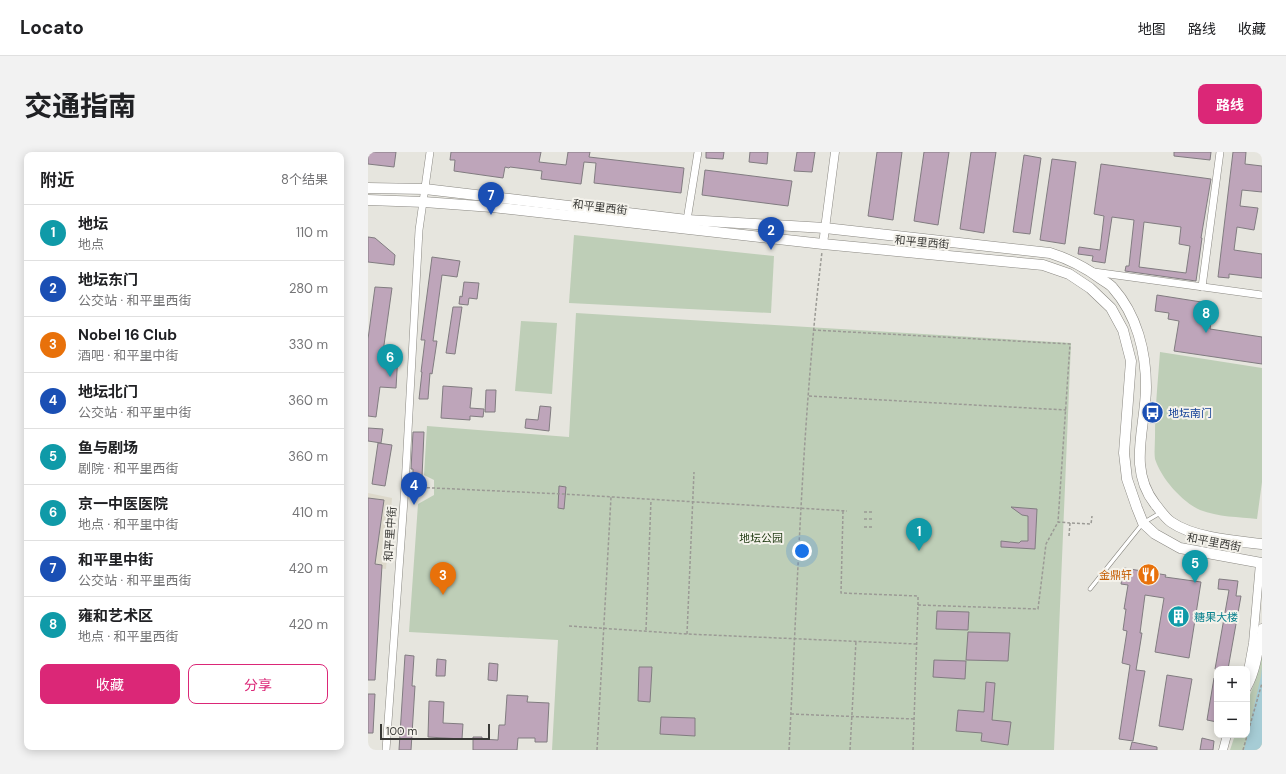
<!DOCTYPE html>
<html lang="zh">
<meta charset="utf-8">
<style>
body{margin:0;font-family:"DM Sans","Noto Sans SC",sans-serif;background:#f2f2f2;color:#202124}
.controls{position:absolute;right:12px;bottom:12px;display:grid;overflow:hidden;border-radius:8px;box-shadow:0 2px 10px #0003}
.controls button{width:36px;height:36px;display:grid;place-items:center;padding:0;border:0;border-bottom:1px solid #e0e0e0;background:#fff;color:#202124;font:20px sans-serif}
.scale{position:absolute;left:12px;bottom:10px;width:110px;box-sizing:border-box;padding-left:4px;border:2px solid #393936;border-top:0;font-size:11px;line-height:14px;white-space:nowrap;color:#393936;-webkit-text-stroke:3px #f4f2eb;paint-order:stroke}
.you{position:absolute;left:434px;top:399px;width:14px;height:14px;margin:-10px;border:3px solid #fff;border-radius:50%;background:#1a73e8;box-shadow:0 0 0 6px #1a73e833}
.badge{display:grid;place-items:center;width:26px;height:26px;border-radius:50%;background:#db2777;color:#fff;font-size:13px;font-weight:700}
.pin{position:absolute;translate:-50% -33px;filter:drop-shadow(0 1px 2px #0008)}
.pin::after{content:'';position:absolute;top:21px;width:14px;height:12px;background:inherit;clip-path:polygon(0 0,100% 0,50% 100%)}
.list{margin:0;padding:0;list-style:none}
h2{display:flex;justify-content:space-between;align-items:center;height:52px;margin:0;padding:0 16px;font-size:17px}
h2 small{font-size:13px;font-weight:400;color:#757577}
.list li{display:grid;grid-template-columns:26px 1fr auto;gap:12px;align-items:center;box-sizing:border-box;height:56px;padding:0 16px;border-top:1px solid #e0e0e0}
.list b{display:block;font-size:15px;white-space:nowrap}
.list p{margin:0;font-size:13px;white-space:nowrap;color:#757577}
.list em{font-size:13px;font-style:normal;color:#757577}
.actions{display:flex;gap:8px;padding:12px 16px}
.actions a{flex:1;padding:9px 0;border:1px solid #db2777;border-radius:8px;text-align:center;font-size:14px;color:#db2777}
.actions .main{background:#db2777;color:#fff}
.map{position:relative;flex:none;width:894px;height:598px;overflow:hidden;border-radius:8px}
header{display:flex;align-items:center;gap:24px;box-sizing:border-box;height:56px;padding:0 20px;background:#fff;border-bottom:1px solid #e0e0e0}
header strong{font-size:19px}
nav{display:flex;gap:22px;margin-inline-start:auto;font-size:14px}
.intro{display:flex;align-items:center;justify-content:space-between;box-sizing:border-box;height:96px;padding:0 24px}
h1{margin:0;font-size:28px}
.button{padding:10px 18px;border-radius:8px;background:#db2777;color:#fff;font-size:14px;font-weight:700}
main{display:flex;gap:24px;padding:0 24px}
aside{flex:1;background:#fff;border-radius:8px;box-shadow:0 2px 10px #0003}
.map>svg:first-child{display:block}
.built{fill:#ddd9cb}
.green{fill:#beceb7}
.water{fill:#a6ccd5}
.building{fill:#bea5ba;stroke:#817c80;fill-rule:evenodd}
.lines{fill:none;stroke-linecap:round;stroke-linejoin:round}
.service-casing{stroke:#8a8882;stroke-width:4.5}
.minor-casing{stroke:#8a8882;stroke-width:8}
.tertiary-casing{stroke:#8a8882;stroke-width:9}
.primary-casing{stroke:#8a8882;stroke-width:11}
.path{stroke:#9b9a95;stroke-width:1.5;stroke-dasharray:3 2;stroke-linecap:butt}
.service{stroke:#fff;stroke-width:3.5}
.minor{stroke:#fff;stroke-width:7}
.tertiary{stroke:#fff;stroke-width:8}
.primary{stroke:#fff;stroke-width:10}
.labels{text-anchor:middle;dominant-baseline:central;stroke-width:4;stroke-linejoin:round;paint-order:stroke}
.street-label{font-size:11px;fill:#393936;stroke:#f4f2eb}
.transit-label{font-size:11px;fill:#164399;stroke:#f4f2eb;text-anchor:start}
.park-label{font-size:11px;fill:#1f3911;stroke:#f4f2eb}
.food-label{font-size:11px;fill:#c56008;stroke:#f4f2eb;text-anchor:end}
.culture-label{font-size:11px;fill:#0d838f;stroke:#f4f2eb;text-anchor:start}
</style>
<header>
<strong>Locato</strong>
<nav><a>地图</a><a>路线</a><a>收藏</a></nav>
</header>
<div class="intro"><h1>交通指南</h1><a class="button">路线</a></div>
<main>
<aside>
<h2>附近<small>8个结果</small></h2>
<ul class="list">
<li><span class="badge" style="background:#0f9aa8">1</span><div><b>地坛</b><p>地点</p></div><em>110 m</em></li>
<li><span class="badge" style="background:#1a4fb4">2</span><div><b>地坛东门</b><p>公交站 · 和平里西街</p></div><em>280 m</em></li>
<li><span class="badge" style="background:#e8710a">3</span><div><b>Nobel 16 Club</b><p>酒吧 · 和平里中街</p></div><em>330 m</em></li>
<li><span class="badge" style="background:#1a4fb4">4</span><div><b>地坛北门</b><p>公交站 · 和平里中街</p></div><em>360 m</em></li>
<li><span class="badge" style="background:#0f9aa8">5</span><div><b>鱼与剧场</b><p>剧院 · 和平里西街</p></div><em>360 m</em></li>
<li><span class="badge" style="background:#0f9aa8">6</span><div><b>京一中医医院</b><p>地点 · 和平里中街</p></div><em>410 m</em></li>
<li><span class="badge" style="background:#1a4fb4">7</span><div><b>和平里中街</b><p>公交站 · 和平里西街</p></div><em>420 m</em></li>
<li><span class="badge" style="background:#0f9aa8">8</span><div><b>雍和艺术区</b><p>地点 · 和平里西街</p></div><em>420 m</em></li>
</ul>
<div class="actions"><a class="main">收藏</a><a>分享</a></div>
</aside>
<div class="map">
<svg width="894" height="598" viewBox="0 0 894 598">
<rect width="100%" height="100%" fill="#e6e5de"/>
<polygon class="built" points="0,341 24,346 18,417 0,415"/>
<g class="green">
<polygon points="206,83 406,104 403,161 201,151"/>
<polygon points="208,161 703,191 686,598 184,598 190,488 41,480 50,352 66,343 66,328 56,323 59,274 201,285"/>
<polygon points="153,169 189,171 184,242 147,239"/>
<path d="M792 200 894 216V330L889 367C871 365 850 365 832 358 814 350 793 326 787 307 786 300 787 292 787 285 787 257 790 228 792 200Z"/>
<polygon points="894,486 894,598 862,598 867,583 879,583 879,551 886,532"/>
</g>
<polygon class="water" points="894,515 894,598 876,598 893,524"/>
<g class="building">
<polygon points="0,0 28,0 26,15 0,12"/>
<polygon points="83,0 173,0 171,10 198,13 200,0 222,0 221,5 316,16 313,41 226,31 228,11 216,10 213,32 173,27 174,19 142,15 141,16 137,15 135,26 86,19 87,8 82,8"/>
<polygon points="338,0 356,0 355,7 338,6"/>
<polygon points="382,0 400,0 399,12 381,10"/>
<polygon points="429,0 447,0 444,20 426,19"/>
<polygon points="509,0 534,0 525,68 500,64"/>
<polygon points="556,0 581,0 570,73 546,69"/>
<polygon points="603,0 628,0 616,81 592,77"/>
<polygon points="806,0 843,0 842,8 806,4"/>
<polygon points="865,0 878,0 877,12 894,14 894,40 874,38 872,54 890,56 886,78 869,75 866,98 894,102 894,126 861,122 861,126 850,125"/>
<polygon points="656,3 673,6 662,82 645,80"/>
<polygon points="684,7 708,10 697,92 672,88"/>
<path d="M733 12 843 27 833 86H834L828 129 757 119 758 114H761L766 68 744 65 737 111 724 109 725 104 710 102 711 95 732 98 736 64 726 62ZM776 70 813 75 811 92 822 94 818 121 771 115Z"/>
<polygon points="337,18 424,29 420,54 334,43"/>
<polygon points="0,85 7,86 27,103 26,113 0,110"/>
<polygon points="64,105 92,109 89,125 74,123 65,189 69,189 64,222 62,221 60,247 51,247 54,220 53,220 57,188 53,188"/>
<polygon points="96,130 111,131 109,147 101,146 100,153 91,152 92,144 94,145"/>
<polygon points="7,135 24,136 15,200 30,202 28,236 12,235 8,265 0,264 0,187"/>
<polygon points="789,143 846,152 842,177 894,185 894,212 806,199 811,169 800,167 801,161 787,159"/>
<polygon points="85,155 94,155 87,202 78,201"/>
<polygon points="75,234 104,236 102,256 116,257 115,265 102,264 102,268 73,266"/>
<polygon points="118,238 128,238 127,260 117,260"/>
<polygon points="172,254 183,255 181,279 157,276 158,267 170,268"/>
<polygon points="0,276 15,277 13,291 0,289"/>
<polygon points="45,280 56,280 54,325 45,325 45,317 43,317"/>
<polygon points="10,291 24,293 17,334 4,332"/>
<polygon points="191,334 198,335 196,357 190,356"/>
<polygon points="0,346 16,348 7,412 14,413 7,528 0,528"/>
<polygon points="643,355 669,357 667,397 633,395 633,389 651,391 653,389 660,389 660,364 654,363"/>
<polygon points="756,416 798,423 797,425 833,430 821,506 787,500 796,446 777,443 772,481 774,481 768,518 777,519 765,589 751,587 762,513 754,511 759,479 755,478 758,457 756,457 760,433 753,432"/>
<polygon points="851,427 870,429 868,444 873,444 860,517 847,517 861,438 850,437"/>
<polygon points="569,459 601,460 600,478 568,477"/>
<polygon points="600,480 642,481 640,509 598,508"/>
<polygon points="37,503 46,504 44,534 47,534 43,598 31,598"/>
<polygon points="69,507 78,508 77,524 68,524"/>
<polygon points="566,508 598,509 597,527 565,525"/>
<polygon points="121,511 130,512 129,529 120,528"/>
<polygon points="271,515 284,515 282,550 270,549"/>
<polygon points="799,523 824,527 815,578 791,574"/>
<polygon points="846,526 849,527 849,570 839,568"/>
<polygon points="618,530 627,531 624,568 643,570 640,593 613,589 614,581 588,579 590,558 616,560"/>
<polygon points="0,542 7,542 5,581 0,581"/>
<polygon points="139,543 160,544 159,550 181,551 179,590 167,590 167,586 150,586 149,598 105,598 105,585 114,585 114,587 130,588 131,573 137,573"/>
<polygon points="61,549 76,550 75,571 95,572 94,587 60,585"/>
<polygon points="293,565 327,566 327,584 292,582"/>
<polygon points="834,586 846,589 845,598 832,598"/>
<polygon points="764,590 789,595 789,598 762,598"/>
</g>
<g class="lines">
<defs>
<polyline id="service" points="722,437 775,371 792,361"/>
<g id="minor">
<polyline points="319,68 330,0"/>
<polyline points="726,120 894,143"/>
<polyline points="834,135 852,0"/>
<polyline points="18,598 37,334 51,78 62,0"/>
</g>
<g id="tertiary">
<polyline points="455,92 467,0"/>
<polyline points="879,524 885,491 892,411"/>
<path d="M879 536C889 518 891 496 894 476"/>
<polyline points="855,598 859,583"/>
</g>
<g id="primary">
<path d="M0 36 57 37 319 68 457 76 682 101C701 107 717 115 733 127 737 130 742 132 745 136 769 163 778 200 778 235 778 275 759 316 787 352 792 358 797 366 803 370 826 386 867 389 894 392"/>
<polyline points="0,48 56,50 124,55 455,92 675,113 701,122 722,136 743,156 755,178 763,209 756,301 759,327 769,356 775,371 787,382 812,396 894,411"/>
</g>
</defs>
<use href="#service" class="service-casing"/>
<use href="#minor" class="minor-casing"/>
<use href="#tertiary" class="tertiary-casing"/>
<use href="#primary" class="primary-casing"/>
<g class="path">
<polyline points="445,178 702,192 690,370"/>
<polyline points="441,244 698,258"/>
<polyline points="44,335 195,342 479,359"/>
<polyline points="475,359 473,441 550,444 550,453"/>
<polyline points="496,360 506,360"/>
<polyline points="496,367 506,367"/>
<polyline points="496,375 505,375"/>
<polyline points="701,384 702,371 723,372 724,364"/>
<polyline points="201,474 319,482 548,492"/>
<polyline points="278,478 283,348"/>
<polyline points="319,482 326,320"/>
<polyline points="423,562 546,567"/>
<polyline points="229,598 243,345"/>
<path d="M421 598C430 432 434 265 454 100"/>
<polyline points="482,598 488,489"/>
<polyline points="545,598 550,453 670,457 678,392 690,370 702,371"/>
<polyline points="875,598 894,531"/>
</g>
<use href="#service" class="service"/>
<use href="#minor" class="minor"/>
<use href="#tertiary" class="tertiary"/>
<use href="#primary" class="primary"/>
</g>
<defs>
<symbol id="bus-disc" viewBox="-11 -11 22 22"><circle r="9.5" fill="#1a4fb4" stroke="#f4f2eb"/><path d="M-5-6H5V4H4V6H2V4H-2V6H-4V4H-5ZM-3.5-4V0h7V-4ZM-3.5 1.2v1.5H-2V1.2ZM2 1.2v1.5H3.5V1.2Z" fill="#fff"/></symbol>
<symbol id="restaurant-disc" viewBox="-11 -11 22 22"><circle r="9.5" fill="#e8710a" stroke="#f4f2eb"/><path d="M-5-6h1v4h1v-4h1v4h1v-4h1v5L-1.5 .5V6h-2V.5L-5-1ZM5-6V6H3V1.5H1.5Q1.5-4 5-6Z" fill="#fff"/></symbol>
<symbol id="building-disc" viewBox="-11 -11 22 22"><circle r="9.5" fill="#0f9aa8" stroke="#f4f2eb"/><path d="M-4-6H4V6H1V3H-1V6H-4ZM-2.5-4.3h1.7v1.8h-1.7ZM.8-4.3h1.7v1.8H.8ZM-2.5-1h1.7V.8h-1.7ZM.8-1h1.7V.8H.8Z" fill="#fff"/></symbol>
</defs>
<g fill-rule="evenodd">
<use href="#bus-disc" x="772" y="248" width="25" height="25"/>
<use href="#restaurant-disc" x="768" y="410" width="25" height="25"/>
<use href="#building-disc" x="798" y="452" width="25" height="25"/>
</g>
<g class="labels">
<g class="street-label">
<text transform="translate(232 55) rotate(7)">和平里西街</text>
<text transform="translate(554 90) rotate(5)">和平里西街</text>
<text transform="translate(22 382) rotate(-86)">和平里中街</text>
<text transform="translate(846 390) rotate(11)">和平里西街</text>
</g>
<g class="transit-label">
<text x="800" y="261">地坛南门</text>
</g>
<g class="park-label">
<text x="393" y="386">地坛公园</text>
</g>
<g class="food-label">
<text x="764" y="423">金鼎轩</text>
</g>
<g class="culture-label">
<text x="826" y="465">糖果大楼</text>
</g>
</g>
</svg>
<div class="controls">
<button>+</button>
<button>−</button>
</div>
<div class="scale">100 m</div>
<div class="you"></div>
<div class="pin badge" style="left:551px;top:399px;background:#0f9aa8">1</div>
<div class="pin badge" style="left:403px;top:98px;background:#1a4fb4">2</div>
<div class="pin badge" style="left:75px;top:443px;background:#e8710a">3</div>
<div class="pin badge" style="left:46px;top:353px;background:#1a4fb4">4</div>
<div class="pin badge" style="left:827px;top:431px;background:#0f9aa8">5</div>
<div class="pin badge" style="left:22px;top:225px;background:#0f9aa8">6</div>
<div class="pin badge" style="left:123px;top:63px;background:#1a4fb4">7</div>
<div class="pin badge" style="left:838px;top:181px;background:#0f9aa8">8</div>
</div>
</main>
